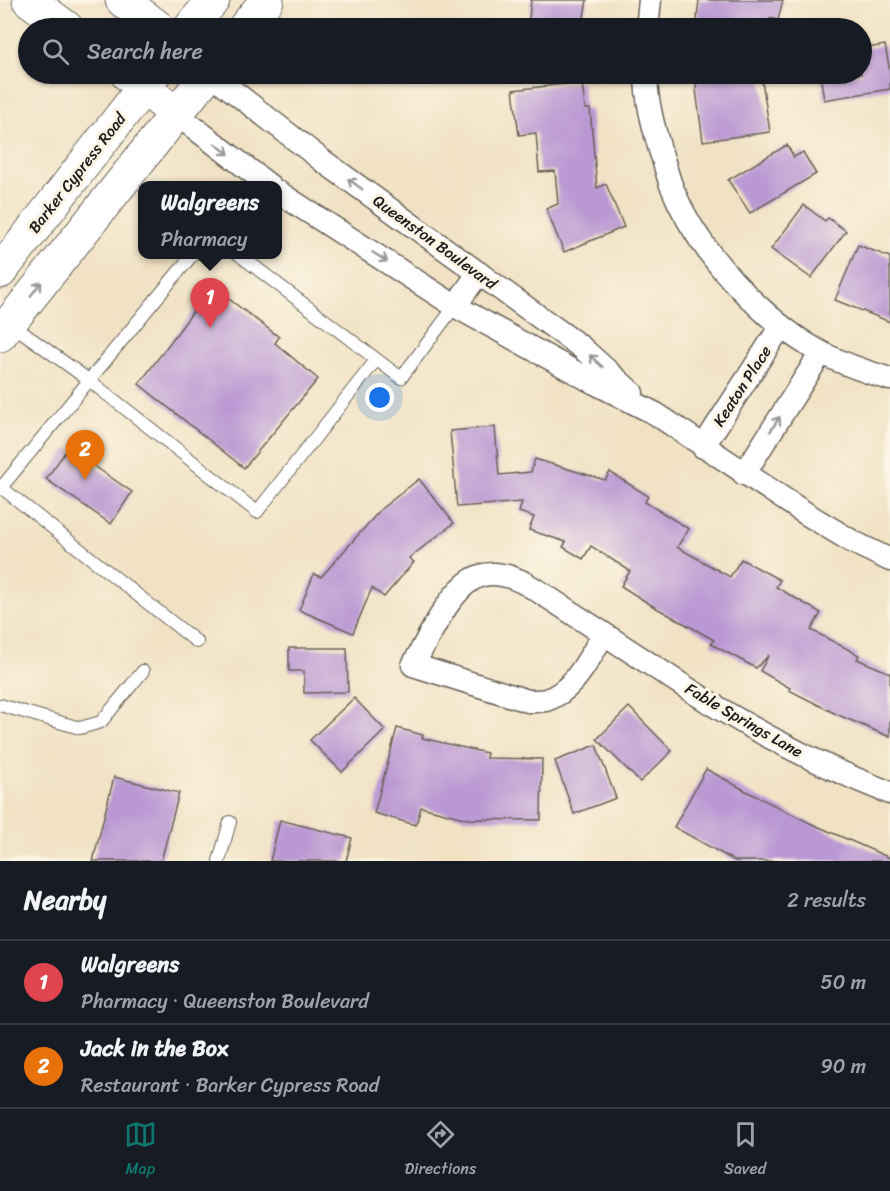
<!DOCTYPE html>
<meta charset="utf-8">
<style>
body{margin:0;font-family:Sriracha,sans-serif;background:#242831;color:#f1f3f6}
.you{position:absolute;left:380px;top:398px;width:21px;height:21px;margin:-15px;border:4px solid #fff;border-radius:50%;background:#1a73e8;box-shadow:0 0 0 9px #1a73e833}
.badge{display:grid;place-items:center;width:39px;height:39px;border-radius:50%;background:#0f766e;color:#fff;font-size:20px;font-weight:700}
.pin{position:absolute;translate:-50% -50px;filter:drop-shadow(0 2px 3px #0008)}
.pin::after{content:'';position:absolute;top:32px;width:21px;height:18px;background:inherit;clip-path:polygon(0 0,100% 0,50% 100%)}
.popup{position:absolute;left:138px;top:181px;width:144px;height:78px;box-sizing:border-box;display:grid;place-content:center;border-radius:12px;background:#171b24;filter:drop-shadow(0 2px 4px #0005);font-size:20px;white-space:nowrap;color:#9ea1a6}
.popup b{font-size:22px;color:#f1f3f6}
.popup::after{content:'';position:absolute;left:50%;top:100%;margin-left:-12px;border:12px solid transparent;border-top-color:#171b24}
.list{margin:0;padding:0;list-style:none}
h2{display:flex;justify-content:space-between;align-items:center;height:78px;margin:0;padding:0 24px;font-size:26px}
h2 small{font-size:20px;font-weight:400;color:#9ea1a6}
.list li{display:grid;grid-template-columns:39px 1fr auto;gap:18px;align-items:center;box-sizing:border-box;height:84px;padding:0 24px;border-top:2px solid #363941}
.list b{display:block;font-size:22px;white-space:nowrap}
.list p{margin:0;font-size:20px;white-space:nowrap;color:#9ea1a6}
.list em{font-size:20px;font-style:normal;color:#9ea1a6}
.icon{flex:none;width:33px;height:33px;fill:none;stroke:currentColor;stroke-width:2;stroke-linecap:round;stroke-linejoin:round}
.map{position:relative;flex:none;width:890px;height:861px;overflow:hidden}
.search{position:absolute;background:#171b24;box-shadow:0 2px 4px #0004;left:18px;right:18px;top:18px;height:66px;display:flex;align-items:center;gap:15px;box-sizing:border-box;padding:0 21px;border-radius:33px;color:#9ea1a6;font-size:22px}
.sheet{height:246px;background:#171b24}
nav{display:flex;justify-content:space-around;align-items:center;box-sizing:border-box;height:84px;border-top:2px solid #363941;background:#171b24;font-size:16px;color:#9ea1a6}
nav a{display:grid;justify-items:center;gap:3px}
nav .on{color:#0f766e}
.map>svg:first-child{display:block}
.building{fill:#ba98d3}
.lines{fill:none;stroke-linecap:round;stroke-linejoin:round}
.service-casing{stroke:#676157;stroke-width:14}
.minor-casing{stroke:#676157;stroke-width:25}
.secondary-casing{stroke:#676157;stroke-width:35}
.primary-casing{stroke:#676157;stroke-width:35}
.service{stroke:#fff;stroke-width:12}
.minor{stroke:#fff;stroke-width:22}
.secondary{stroke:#fff;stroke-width:33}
.primary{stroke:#fff;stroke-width:33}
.oneway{stroke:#999}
.labels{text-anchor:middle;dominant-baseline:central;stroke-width:6;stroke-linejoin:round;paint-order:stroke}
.street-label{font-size:16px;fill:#1c1c1c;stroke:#fcf5e5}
</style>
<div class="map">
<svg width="890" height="861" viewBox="0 0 890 861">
<rect width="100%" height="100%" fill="#fcf5e5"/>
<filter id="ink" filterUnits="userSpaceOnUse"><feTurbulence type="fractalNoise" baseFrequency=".0167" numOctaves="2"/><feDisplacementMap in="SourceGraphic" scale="12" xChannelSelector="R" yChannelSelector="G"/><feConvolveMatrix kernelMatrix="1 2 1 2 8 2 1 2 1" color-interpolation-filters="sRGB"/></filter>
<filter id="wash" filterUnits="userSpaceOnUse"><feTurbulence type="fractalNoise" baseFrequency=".008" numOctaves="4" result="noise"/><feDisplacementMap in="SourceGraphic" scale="24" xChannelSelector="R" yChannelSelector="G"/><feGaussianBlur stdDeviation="1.35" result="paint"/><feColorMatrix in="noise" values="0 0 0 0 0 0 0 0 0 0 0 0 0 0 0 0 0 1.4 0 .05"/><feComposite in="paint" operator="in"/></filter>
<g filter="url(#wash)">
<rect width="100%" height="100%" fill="#f1e2c4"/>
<g id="blocks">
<g class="building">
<polygon points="531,0 587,0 582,28 528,28"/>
<polygon points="699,0 783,0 778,20 770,18 769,28 696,28"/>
<polygon points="885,45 890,72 890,89 824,100 820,74 861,74 861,49"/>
<polygon points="697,74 761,74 770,132 703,141 696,90"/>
<polygon points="582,82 585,109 590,109 597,188 606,184 624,227 564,252 546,209 558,204 555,171 539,172 536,133 519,135 513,90"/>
<polygon points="787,145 794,157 803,152 816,174 750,213 728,180"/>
<polygon points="804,205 825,221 828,218 846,231 811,278 771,249"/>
<polygon points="858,245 890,257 890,322 835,300"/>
<polygon points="217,290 279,337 275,343 318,379 244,468 139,384 201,301 200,292"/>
<polygon points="495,427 499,475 531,472 535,459 605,480 610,472 648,496 645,502 689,529 677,547 730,577 741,559 780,580 776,587 821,613 811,630 859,655 857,659 890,673 890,737 836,714 789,690 790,688 760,671 769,655 756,668 711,644 714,640 651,605 621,586 630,571 591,546 583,559 563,547 566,542 529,530 534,517 519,512 522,502 457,507 450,431"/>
<polygon points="68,448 132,492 111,524 46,479"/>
<polygon points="419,479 454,523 409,558 414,562 384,597 372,588 353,633 299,610 314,574 321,577 382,508"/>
<polygon points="289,648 347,648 348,692 304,693 304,671 289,671"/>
<polygon points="354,698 385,730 342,772 310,740"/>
<polygon points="629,707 672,751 640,782 597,739"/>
<polygon points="397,728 423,735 422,738 487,753 486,758 542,759 541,820 468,819 421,807 416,825 374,813"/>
<polygon points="596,745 616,798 574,814 555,761"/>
<polygon points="706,769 748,792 810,823 890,858 890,861 735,861 674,827"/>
<polygon points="114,777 179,793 161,861 93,861"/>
<polygon points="280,820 352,838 346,861 270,861"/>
</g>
</g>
</g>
<g filter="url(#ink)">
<use href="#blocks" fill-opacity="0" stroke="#676157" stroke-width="1.5"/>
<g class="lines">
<defs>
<g id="service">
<polyline points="238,254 401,378 455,306"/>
<polyline points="11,324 90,381 257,512 376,360"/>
<polyline points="2,488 197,642"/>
<polyline points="0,489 193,254"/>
<polyline points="0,705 80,728 101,722 143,671"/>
<polyline points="219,861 230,822"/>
</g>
<g id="minor">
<polyline points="647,28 650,0"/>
<polyline points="211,74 323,161 581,347 632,393"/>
<path d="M646 74C646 99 653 125 660 150 664 161 667 174 671 185 691 236 728 280 769 316 785 330 803 343 822 353 843 364 867 372 890 379"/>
<polyline points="175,113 270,186"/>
<polyline points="278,192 455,306 591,381 656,414 805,513 853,542 890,560"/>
<polyline points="455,306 479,273"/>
<polyline points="703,447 781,326"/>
<polyline points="744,474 821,353"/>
<path d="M604 634C589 657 575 691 546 700 541 701 534 701 528 701L413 665C428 640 451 585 480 576 496 571 514 577 528 585 545 595 561 606 578 617 623 646 669 677 715 706 771 740 829 769 890 793"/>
</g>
<g id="secondary">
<polyline points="29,0 67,28"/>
<polyline points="122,0 159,28"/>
<polyline points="127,74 175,113"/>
</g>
<g id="primary">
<polyline points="190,28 213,0"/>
<polyline points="244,28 267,0"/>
<polyline points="0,272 154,74"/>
<polyline points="0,335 208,74"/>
</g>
</defs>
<use href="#service" class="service-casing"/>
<use href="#minor" class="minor-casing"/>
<use href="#secondary" class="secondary-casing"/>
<use href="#primary" class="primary-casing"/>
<use href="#service" class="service"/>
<use href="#minor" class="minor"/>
<use href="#secondary" class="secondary"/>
<use href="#primary" class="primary"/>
</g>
<defs><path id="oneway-shaft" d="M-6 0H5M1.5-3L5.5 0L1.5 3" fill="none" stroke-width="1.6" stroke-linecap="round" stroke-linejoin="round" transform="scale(1.5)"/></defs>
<g class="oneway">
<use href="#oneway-shaft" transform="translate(222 149) rotate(37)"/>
<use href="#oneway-shaft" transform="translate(355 184) rotate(-144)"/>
<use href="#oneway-shaft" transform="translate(380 257) rotate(32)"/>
<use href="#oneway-shaft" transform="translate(36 289) rotate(-52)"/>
<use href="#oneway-shaft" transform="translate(596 361) rotate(-138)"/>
<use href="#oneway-shaft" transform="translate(775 424) rotate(-57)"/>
</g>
</g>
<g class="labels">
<g class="street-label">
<text transform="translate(77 173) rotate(-52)">Barker Cypress Road</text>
<text transform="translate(435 242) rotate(36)">Queenston Boulevard</text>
<text transform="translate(742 386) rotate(-57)">Keaton Place</text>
<text transform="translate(744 720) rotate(30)">Fable Springs Lane</text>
</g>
</g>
</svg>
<div class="you"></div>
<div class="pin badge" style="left:210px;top:328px;background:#e0444e">1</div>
<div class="popup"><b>Walgreens</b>Pharmacy</div>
<div class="pin badge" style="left:85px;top:480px;background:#e8710a">2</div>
<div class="search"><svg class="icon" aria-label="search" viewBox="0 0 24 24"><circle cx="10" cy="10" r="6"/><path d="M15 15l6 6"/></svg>Search here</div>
</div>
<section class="sheet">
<h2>Nearby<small>2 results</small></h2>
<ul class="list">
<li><span class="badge" style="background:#e0444e">1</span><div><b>Walgreens</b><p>Pharmacy · Queenston Boulevard</p></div><em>50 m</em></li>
<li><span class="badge" style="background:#e8710a">2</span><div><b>Jack in the Box</b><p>Restaurant · Barker Cypress Road</p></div><em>90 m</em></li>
</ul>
</section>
<nav>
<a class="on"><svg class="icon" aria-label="map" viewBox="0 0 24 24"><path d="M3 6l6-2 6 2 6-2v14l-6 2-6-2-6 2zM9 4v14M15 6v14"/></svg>Map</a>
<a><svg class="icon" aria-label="directions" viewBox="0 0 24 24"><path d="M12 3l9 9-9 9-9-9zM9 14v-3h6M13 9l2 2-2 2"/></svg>Directions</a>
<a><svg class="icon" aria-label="saved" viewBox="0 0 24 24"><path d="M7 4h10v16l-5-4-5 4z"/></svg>Saved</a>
</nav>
